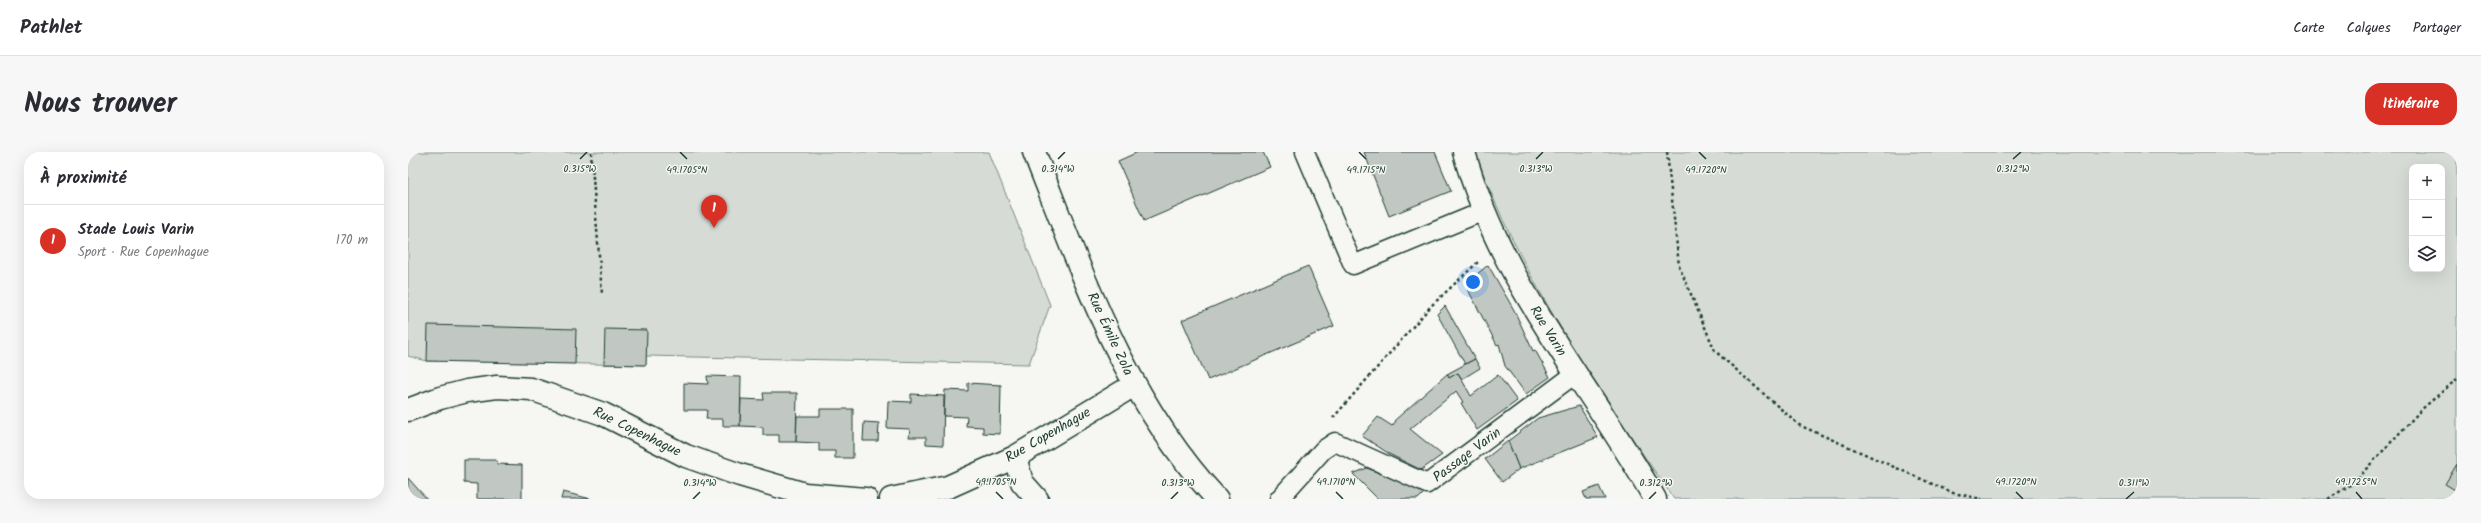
<!DOCTYPE html>
<html lang="fr">
<meta charset="utf-8">
<style>
body{margin:0;font-family:Kalam,sans-serif;background:#f7f7f7;color:#2b2b33}
.controls{position:absolute;right:12px;top:12px;display:grid;overflow:hidden;border-radius:8px;box-shadow:0 4px 16px #0002}
.controls button{width:36px;height:36px;display:grid;place-items:center;padding:0;border:0;border-bottom:1px solid #e1e1e2;background:#fff;color:#2b2b33;font:20px sans-serif}
.you{position:absolute;left:1065px;top:130px;width:14px;height:14px;margin:-10px;border:3px solid #fff;border-radius:50%;background:#1a73e8;box-shadow:0 0 0 6px #1a73e833}
.badge{display:grid;place-items:center;width:26px;height:26px;border-radius:50%;background:#d93025;color:#fff;font-size:13px;font-weight:700}
.pin{position:absolute;translate:-50% -33px;filter:drop-shadow(0 1px 2px #0008)}
.pin::after{content:'';position:absolute;top:21px;width:14px;height:12px;background:inherit;clip-path:polygon(0 0,100% 0,50% 100%)}
.list{margin:0;padding:0;list-style:none}
h2{display:flex;justify-content:space-between;align-items:center;height:52px;margin:0;padding:0 16px;font-size:17px}
h2 small{font-size:13px;font-weight:400;color:#7c7c81}
.list li{display:grid;grid-template-columns:26px 1fr auto;gap:12px;align-items:center;box-sizing:border-box;height:72px;padding:0 16px;border-top:1px solid #e1e1e2}
.list b{display:block;font-size:15px;white-space:nowrap}
.list p{margin:0;font-size:13px;white-space:nowrap;color:#7c7c81}
.list em{font-size:13px;font-style:normal;color:#7c7c81}
.icon{flex:none;width:22px;height:22px;fill:none;stroke:currentColor;stroke-width:2;stroke-linecap:round;stroke-linejoin:round}
.map{position:relative;flex:none;width:2049px;height:347px;overflow:hidden;border-radius:16px}
header{display:flex;align-items:center;gap:24px;box-sizing:border-box;height:56px;padding:0 20px;background:#fff;border-bottom:1px solid #e1e1e2}
header strong{font-size:19px}
nav{display:flex;gap:22px;margin-inline-start:auto;font-size:14px}
.intro{display:flex;align-items:center;justify-content:space-between;box-sizing:border-box;height:96px;padding:0 24px}
h1{margin:0;font-size:28px}
.button{padding:10px 18px;border-radius:16px;background:#d93025;color:#fff;font-size:14px;font-weight:700}
main{display:flex;gap:24px;padding:0 24px}
aside{flex:1;background:#fff;border-radius:16px;box-shadow:0 4px 16px #0002}
.map>svg:first-child{display:block}
.green{fill:#d6dbd6;stroke:#7a8c85;fill-rule:evenodd}
.building{fill:#c1c8c3;stroke:#1f3d34}
.lines{fill:none;stroke-linecap:round;stroke-linejoin:round}
.service-casing{stroke:#1f3d34;stroke-width:21}
.minor-casing{stroke:#1f3d34;stroke-width:25}
.secondary-casing{stroke:#1f3d34;stroke-width:25}
.path{stroke:#1f3d34;stroke-width:2.5;stroke-dasharray:3 3;stroke-linecap:butt}
.service{stroke:#f6f6f2;stroke-width:18}
.minor{stroke:#f6f6f2;stroke-width:22}
.secondary{stroke:#f6f6f2;stroke-width:22}
.ticks{fill:none;stroke:#1f3d34;stroke-width:1.5}
.labels{text-anchor:middle;dominant-baseline:central;stroke-width:3;stroke-linejoin:round;paint-order:stroke}
.street-label{font-size:14px;fill:#1f3d34;stroke:#f6f6f2}
.ticks-label{font-size:10px;text-anchor:middle;fill:#1f3d34;stroke:#f6f6f2;stroke-width:3;stroke-linejoin:round;paint-order:stroke}
</style>
<header>
<strong>Pathlet</strong>
<nav><a>Carte</a><a>Calques</a><a>Partager</a></nav>
</header>
<div class="intro"><h1>Nous trouver</h1><a class="button">Itinéraire</a></div>
<main>
<aside>
<h2>À proximité<small></small></h2>
<ul class="list">
<li><span class="badge">1</span><div><b>Stade Louis Varin</b><p>Sport · Rue Copenhague</p></div><em>170 m</em></li>
</ul>
</aside>
<div class="map">
<svg width="2049" height="347" viewBox="0 0 2049 347">
<rect width="100%" height="100%" fill="#f6f6f2"/>
<filter id="ink" filterUnits="userSpaceOnUse"><feTurbulence type="fractalNoise" baseFrequency=".025" numOctaves="2"/><feDisplacementMap in="SourceGraphic" scale="8" xChannelSelector="R" yChannelSelector="G"/><feConvolveMatrix kernelMatrix="1 2 1 2 8 2 1 2 1" color-interpolation-filters="sRGB"/></filter>
<g filter="url(#ink)">
<g class="green">
<polygon points="0,0 581,0 642,153 621,212 238,204 238,213 19,209 0,204"/>
<path d="M1067 0H2049V347H1266C1190 238 1113 126 1067 0ZM2004 15H2034V117H2004Z"/>
</g>
<g class="building">
<polygon points="730,0 855,0 862,15 736,69 710,9"/>
<polygon points="956,0 1027,0 1043,39 981,64"/>
<polygon points="1080,113 1106,158 1125,199 1127,198 1142,225 1118,242 1097,214 1091,192 1089,193 1057,132"/>
<polygon points="900,114 926,174 800,228 774,168"/>
<polygon points="1037,154 1067,207 1057,212 1029,162"/>
<polygon points="20,173 168,177 167,212 19,209"/>
<polygon points="197,177 239,178 238,213 196,212"/>
<polygon points="1067,207 1072,216 1054,227 1050,221 1041,226 1039,222"/>
<polygon points="1050,221 1063,244 1090,223 1109,249 1069,278 1053,251 1055,250 1048,239 1046,241 1002,277 1034,303 1013,318 983,303 954,284 970,265 984,274 988,269 987,268 1039,222 1041,226"/>
<polygon points="299,224 333,225 332,274 315,274 315,267 298,267 299,258 276,258 276,231 300,232"/>
<polygon points="560,231 593,233 592,282 575,281 575,275 558,274 559,265 536,264 537,238 560,239"/>
<polygon points="355,241 389,241 388,290 371,290 371,283 355,283 355,275 332,274 333,247 356,248"/>
<polygon points="503,242 536,244 535,293 518,292 518,285 501,285 502,277 479,276 480,249 503,250"/>
<polygon points="1171,254 1190,285 1111,317 1100,289 1130,266"/>
<polygon points="412,257 445,257 445,306 427,306 427,299 411,299 411,291 388,290 389,264 412,264"/>
<polygon points="456,270 471,271 470,289 455,289"/>
<polygon points="1100,289 1111,317 1094,330 1077,307"/>
<polygon points="56,308 88,308 89,312 114,313 114,347 69,347 69,332 56,331"/>
<polygon points="2049,312 2049,339 2037,332"/>
<polygon points="959,316 1017,340 1010,347 970,347 945,322"/>
<polygon points="0,326 8,335 19,347 0,347"/>
<polygon points="1191,334 1197,347 1178,347 1175,340"/>
<polygon points="155,340 183,347 153,347"/>
</g>
<g class="lines">
<defs>
<g id="service">
<polyline points="897,0 945,113 1076,59"/>
<polyline points="871,347 915,298 927,290 1019,332 1167,222"/>
</g>
<g id="minor">
<path d="M1056 0C1091 130 1182 232 1247 347"/>
<polyline points="0,258 32,246 59,239 89,235 123,237 195,262 278,304 332,323 397,342 458,347"/>
<polyline points="607,305 614,330 629,347"/>
<polyline points="483,347 540,335 607,305 726,233"/>
</g>
<path id="secondary" d="M626 0C675 123 717 248 809 347"/>
</defs>
<use href="#service" class="service-casing"/>
<use href="#minor" class="minor-casing"/>
<use href="#secondary" class="secondary-casing"/>
<g class="path">
<polyline points="183,0 194,142"/>
<polyline points="1259,0 1271,114 1307,199 1391,273 1545,341 1574,347"/>
<polyline points="925,266 1023,154 1070,110"/>
<polyline points="1920,347 1944,332 2014,257 2049,227"/>
</g>
<use href="#service" class="service"/>
<use href="#minor" class="minor"/>
<use href="#secondary" class="secondary"/>
</g>
</g>
<path class="ticks" d="M272 0 279 7M951 0 958 7M1291 0 1298 7M172 7 179 0M650 7 657 0M1128 7 1135 0M1605 7 1613 0M588 340 595 347M928 340 935 347M1608 340 1615 347M1948 340 1954 347M285 347 292 340M763 347 770 340M1241 347 1248 340M1718 347 1726 340"/>
<g class="labels">
<g class="street-label">
<text transform="translate(1140 179) rotate(58)">Rue Varin</text>
<text transform="translate(702 182) rotate(65)">Rue Émile Zola</text>
<text transform="translate(229 280) rotate(26)">Rue Copenhague</text>
<text transform="translate(640 283) rotate(-30)">Rue Copenhague</text>
<text transform="translate(1059 303) rotate(-37)">Passage Varin</text>
</g>
</g>
<g class="ticks-label">
<text x="172" y="20">0.315°W</text>
<text x="650" y="20">0.314°W</text>
<text x="1128" y="20">0.313°W</text>
<text x="1605" y="20">0.312°W</text>
<text x="279" y="21">49.1705°N</text>
<text x="958" y="21">49.1715°N</text>
<text x="1298" y="21">49.1720°N</text>
<text x="588" y="333">49.1705°N</text>
<text x="928" y="333">49.1710°N</text>
<text x="1608" y="333">49.1720°N</text>
<text x="1948" y="333">49.1725°N</text>
<text x="292" y="334">0.314°W</text>
<text x="770" y="334">0.313°W</text>
<text x="1248" y="334">0.312°W</text>
<text x="1726" y="334">0.311°W</text>
</g>
</svg>
<div class="controls">
<button>+</button>
<button>−</button>
<button><svg class="icon" aria-label="layers" viewBox="0 0 24 24"><path d="M12 4l9 5-9 5-9-5zM3 14l9 5 9-5"/></svg></button>
</div>
<div class="you"></div>
<div class="pin badge" style="left:306px;top:76px">1</div>
</div>
</main>
